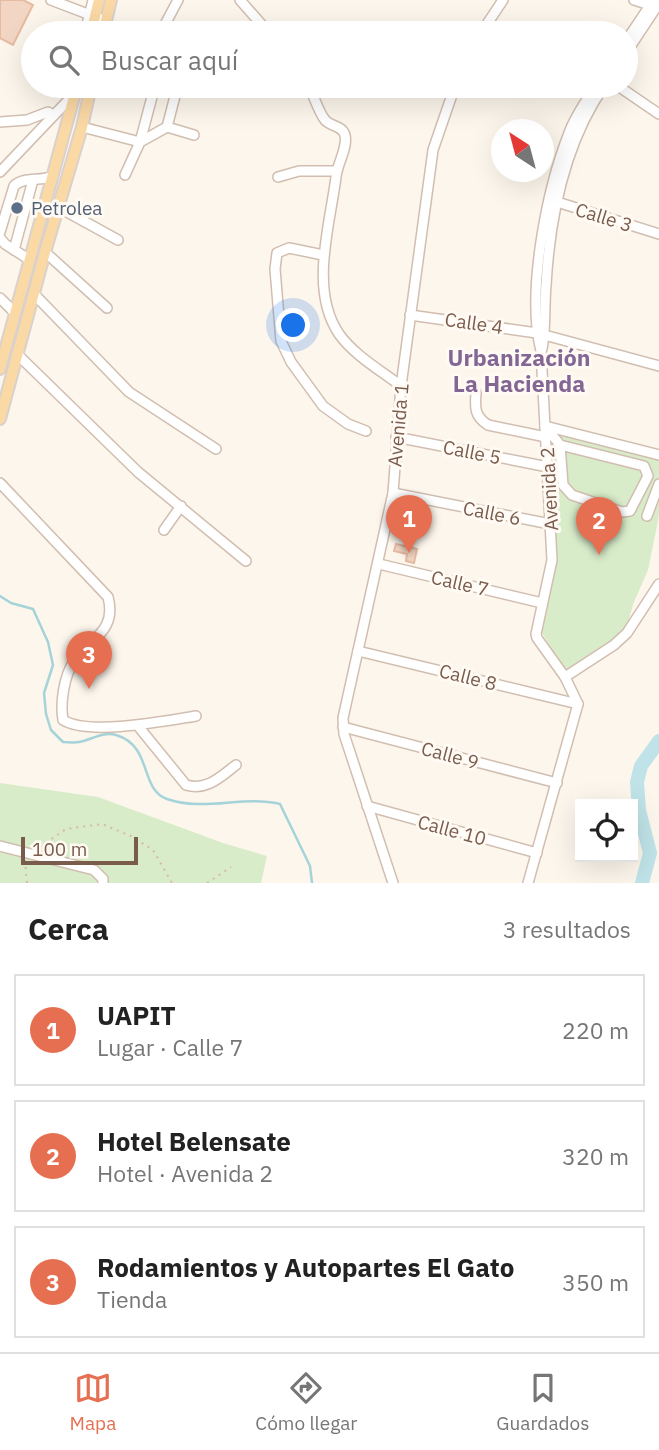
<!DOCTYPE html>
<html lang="es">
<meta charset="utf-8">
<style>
body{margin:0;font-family:"IBM Plex Sans",sans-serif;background:#f2f2f2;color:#222}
.controls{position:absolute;right:21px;bottom:21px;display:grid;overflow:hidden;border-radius:0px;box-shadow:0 7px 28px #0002}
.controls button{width:63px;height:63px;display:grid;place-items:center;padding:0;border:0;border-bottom:2px solid #e0e0e0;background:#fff;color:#222;font:35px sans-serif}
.compass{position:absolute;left:491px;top:119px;width:63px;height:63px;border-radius:50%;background:#fff;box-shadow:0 7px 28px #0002;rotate:324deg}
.scale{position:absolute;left:21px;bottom:18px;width:117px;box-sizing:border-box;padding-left:7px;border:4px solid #7a5c4d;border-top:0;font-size:19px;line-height:24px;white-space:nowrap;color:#7a5c4d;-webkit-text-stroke:5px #fffaf3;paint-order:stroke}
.you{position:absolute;left:294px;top:326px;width:24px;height:24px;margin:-18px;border:5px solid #fff;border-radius:50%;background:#1a73e8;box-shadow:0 0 0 10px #1a73e833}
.badge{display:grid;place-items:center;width:46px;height:46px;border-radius:50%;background:#e76f51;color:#fff;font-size:23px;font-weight:700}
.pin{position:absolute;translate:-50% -58px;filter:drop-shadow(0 2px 4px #0008)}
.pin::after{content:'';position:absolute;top:37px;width:24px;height:21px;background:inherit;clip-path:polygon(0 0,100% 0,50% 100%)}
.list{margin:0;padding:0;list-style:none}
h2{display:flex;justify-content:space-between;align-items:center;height:91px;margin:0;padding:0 28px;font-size:30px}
h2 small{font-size:23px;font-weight:400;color:#767676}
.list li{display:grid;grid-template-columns:46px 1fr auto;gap:21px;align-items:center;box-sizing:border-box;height:112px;margin:0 14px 14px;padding:0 14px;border:2px solid #e0e0e0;border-radius:0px}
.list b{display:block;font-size:26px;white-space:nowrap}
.list p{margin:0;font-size:23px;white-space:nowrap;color:#767676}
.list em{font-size:23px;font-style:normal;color:#767676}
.icon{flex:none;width:38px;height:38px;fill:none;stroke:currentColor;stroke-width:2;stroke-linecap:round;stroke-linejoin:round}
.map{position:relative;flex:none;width:659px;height:883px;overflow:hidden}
.search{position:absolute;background:#fff;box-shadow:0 7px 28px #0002;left:21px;right:21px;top:21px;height:77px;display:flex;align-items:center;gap:18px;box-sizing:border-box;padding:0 24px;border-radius:38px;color:#767676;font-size:26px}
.sheet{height:469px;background:#fff}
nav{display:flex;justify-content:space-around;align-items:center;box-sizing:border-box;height:98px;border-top:2px solid #e0e0e0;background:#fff;font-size:19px;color:#767676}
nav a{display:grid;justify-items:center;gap:4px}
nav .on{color:#e76f51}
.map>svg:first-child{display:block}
.green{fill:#d8ecc9}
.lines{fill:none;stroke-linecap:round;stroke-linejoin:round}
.stream{stroke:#a5d3da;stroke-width:2.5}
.river{stroke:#bfe3e8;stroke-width:14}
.building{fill:#f3d5c3;stroke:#e6bba3;stroke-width:2}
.minor-casing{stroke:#d1beb0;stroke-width:12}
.major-casing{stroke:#dad1cd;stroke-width:14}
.path{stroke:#d9b8a5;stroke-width:2;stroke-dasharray:2 5;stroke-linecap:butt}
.minor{stroke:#fff;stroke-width:9}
.major{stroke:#fbd9a5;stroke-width:10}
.service-dot{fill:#5c6f8a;stroke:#fffaf3;stroke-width:2.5}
.labels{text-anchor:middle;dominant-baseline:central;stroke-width:6;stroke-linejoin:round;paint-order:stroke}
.service-label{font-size:19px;fill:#4e5e75;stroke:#fffaf3;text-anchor:start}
.street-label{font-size:19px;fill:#7a5c4d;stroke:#fffaf3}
.quarter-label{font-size:23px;font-weight:bold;fill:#846695;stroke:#fffaf3}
</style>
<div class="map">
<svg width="659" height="883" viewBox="0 0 659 883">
<rect width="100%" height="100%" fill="#fdf6ec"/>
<g class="green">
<polygon points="554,432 659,459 659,516 648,570 634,602 624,635 571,670 565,671 538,626 550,563 546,539 542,437"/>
<polygon points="0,783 98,797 223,843 267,856 261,883 0,883"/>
</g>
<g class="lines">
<path class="stream" d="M0 596 11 603 33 609 48 642 53 665 44 693 46 714 51 730 63 742C68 742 74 743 79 742 91 740 104 731 116 735 153 746 139 789 167 799 204 812 243 795 280 804L310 866 312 883"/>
<polyline class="river" points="642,883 650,853 639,810 637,782 641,766 659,741"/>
</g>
<g class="building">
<polygon points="0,0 23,0 33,5 13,45 0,38"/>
<polygon points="396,544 417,549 414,563 406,561 407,554 394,551"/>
</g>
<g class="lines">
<defs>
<g id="minor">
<polyline points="51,0 106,21"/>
<polyline points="240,0 269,33"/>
<polyline points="634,0 650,5"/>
<polyline points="104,28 125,33"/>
<polyline points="85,33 93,0"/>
<polyline points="157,33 161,32 178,0"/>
<polyline points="481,33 503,0"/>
<polyline points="626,41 653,1"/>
<polyline points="626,53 659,3"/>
<path d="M309 86C314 96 318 111 325 120 331 127 342 125 345 135 348 148 337 164 336 177 330 225 309 290 339 334 354 355 380 370 401 386"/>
<polyline points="618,86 659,114"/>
<polyline points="0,122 27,120 48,112 54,115"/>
<polyline points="82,127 140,142 153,93 159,88 172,92 175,96 167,127 194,135"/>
<polyline points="0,172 76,92"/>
<polyline points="125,175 140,142 167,127"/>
<polyline points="278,177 299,171 336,171"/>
<polyline points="554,201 659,234"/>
<polyline points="58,207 118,240"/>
<path d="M0 232 14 186C24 176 40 182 53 176"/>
<polyline points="0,238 5,244 30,260"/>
<polyline points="14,250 33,180"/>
<polyline points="45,252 107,308"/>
<polyline points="323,255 289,248 277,253 275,269 281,341 291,362 323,406 348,424 366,431"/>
<polyline points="34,294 129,392 216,449"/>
<polyline points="0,298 15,313"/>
<polyline points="410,315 537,333 659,366"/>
<path d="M542 349C546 328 544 307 546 285 550 215 564 144 604 86"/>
<polyline points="18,355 138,472 246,561"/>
<path d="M476 393C475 407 474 416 488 425L546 437"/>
<polyline points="545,426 659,455"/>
<polyline points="546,427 560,445 563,485 572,495 622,512 630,511 648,476 644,466 560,445"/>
<polyline points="396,437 548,467"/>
<path d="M0 483 108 597C117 631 91 638 74 661 64 676 60 703 63 720 89 736 165 721 196 716"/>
<polyline points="393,493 550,524"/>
<polyline points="647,516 659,484"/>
<polyline points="164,530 181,506"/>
<polyline points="379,564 542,603"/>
<polyline points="358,651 578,704"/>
<polyline points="565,677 614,645 627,633 659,584"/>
<path d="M138 726 186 785C207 791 220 777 236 765"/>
<polyline points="343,727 557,783"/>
<polyline points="367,806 537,853"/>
<polyline points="0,846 94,870 103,879 103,883"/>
<polyline points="393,883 344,734 343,718 393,493 401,386 433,150 455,86"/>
<path d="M528 883 578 704 565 677 537 638 536 634 552 560 541 351C526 292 547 189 569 133 575 116 586 101 596 86"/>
</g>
<g id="major">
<polyline points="91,33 99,0"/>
<polyline points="103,33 111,0"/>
<polyline points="0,369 77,86"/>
<polyline points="0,419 45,252 82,127 91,86"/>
</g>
</defs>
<use href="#minor" class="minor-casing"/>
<use href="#major" class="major-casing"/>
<g class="path">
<polyline points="40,847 66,829 102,824 131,836 153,850 172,883"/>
<polyline points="25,860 27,883"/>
<polyline points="207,883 231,867"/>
</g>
<use href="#minor" class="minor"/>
<use href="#major" class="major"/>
</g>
<circle class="service-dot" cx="17" cy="208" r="7"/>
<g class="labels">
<g class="service-label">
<text x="31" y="208">Petrolea</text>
</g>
<g class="street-label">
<text transform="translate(604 217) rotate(17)">Calle 3</text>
<text transform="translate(474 323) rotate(8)">Calle 4</text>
<text transform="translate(398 425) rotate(-85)">Avenida 1</text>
<text transform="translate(472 452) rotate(11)">Calle 5</text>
<text transform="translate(549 489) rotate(-93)">Avenida 2</text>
<text transform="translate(492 513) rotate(11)">Calle 6</text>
<text transform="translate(460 583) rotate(13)">Calle 7</text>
<text transform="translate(468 677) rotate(14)">Calle 8</text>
<text transform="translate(450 755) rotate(15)">Calle 9</text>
<text transform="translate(452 830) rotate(15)">Calle 10</text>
</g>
<g class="quarter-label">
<text x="519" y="357">Urbanización<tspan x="519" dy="26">La Hacienda</tspan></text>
</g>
</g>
</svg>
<div class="controls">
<button><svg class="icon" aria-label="locate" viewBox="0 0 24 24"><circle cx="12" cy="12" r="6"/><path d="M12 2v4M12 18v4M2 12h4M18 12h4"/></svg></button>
</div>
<svg class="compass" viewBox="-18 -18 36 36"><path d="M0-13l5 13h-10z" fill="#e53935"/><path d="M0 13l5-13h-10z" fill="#767676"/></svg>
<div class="scale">100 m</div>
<div class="you"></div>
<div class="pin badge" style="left:409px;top:553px">1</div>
<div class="pin badge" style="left:599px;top:555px">2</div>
<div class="pin badge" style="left:89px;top:689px">3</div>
<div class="search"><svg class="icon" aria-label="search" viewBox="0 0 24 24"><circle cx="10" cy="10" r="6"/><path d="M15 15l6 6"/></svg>Buscar aquí</div>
</div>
<section class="sheet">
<h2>Cerca<small>3 resultados</small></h2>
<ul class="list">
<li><span class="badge">1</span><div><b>UAPIT</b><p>Lugar · Calle 7</p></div><em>220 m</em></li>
<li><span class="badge">2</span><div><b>Hotel Belensate</b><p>Hotel · Avenida 2</p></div><em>320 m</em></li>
<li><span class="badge">3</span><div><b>Rodamientos y Autopartes El Gato</b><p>Tienda</p></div><em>350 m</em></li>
</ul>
</section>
<nav>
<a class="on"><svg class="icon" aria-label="map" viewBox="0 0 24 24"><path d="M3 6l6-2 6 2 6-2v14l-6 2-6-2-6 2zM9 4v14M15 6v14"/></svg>Mapa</a>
<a><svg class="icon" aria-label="directions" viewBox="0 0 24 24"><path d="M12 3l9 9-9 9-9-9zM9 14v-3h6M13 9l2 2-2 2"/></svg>Cómo llegar</a>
<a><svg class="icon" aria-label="saved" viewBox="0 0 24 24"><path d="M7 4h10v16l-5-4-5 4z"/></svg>Guardados</a>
</nav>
